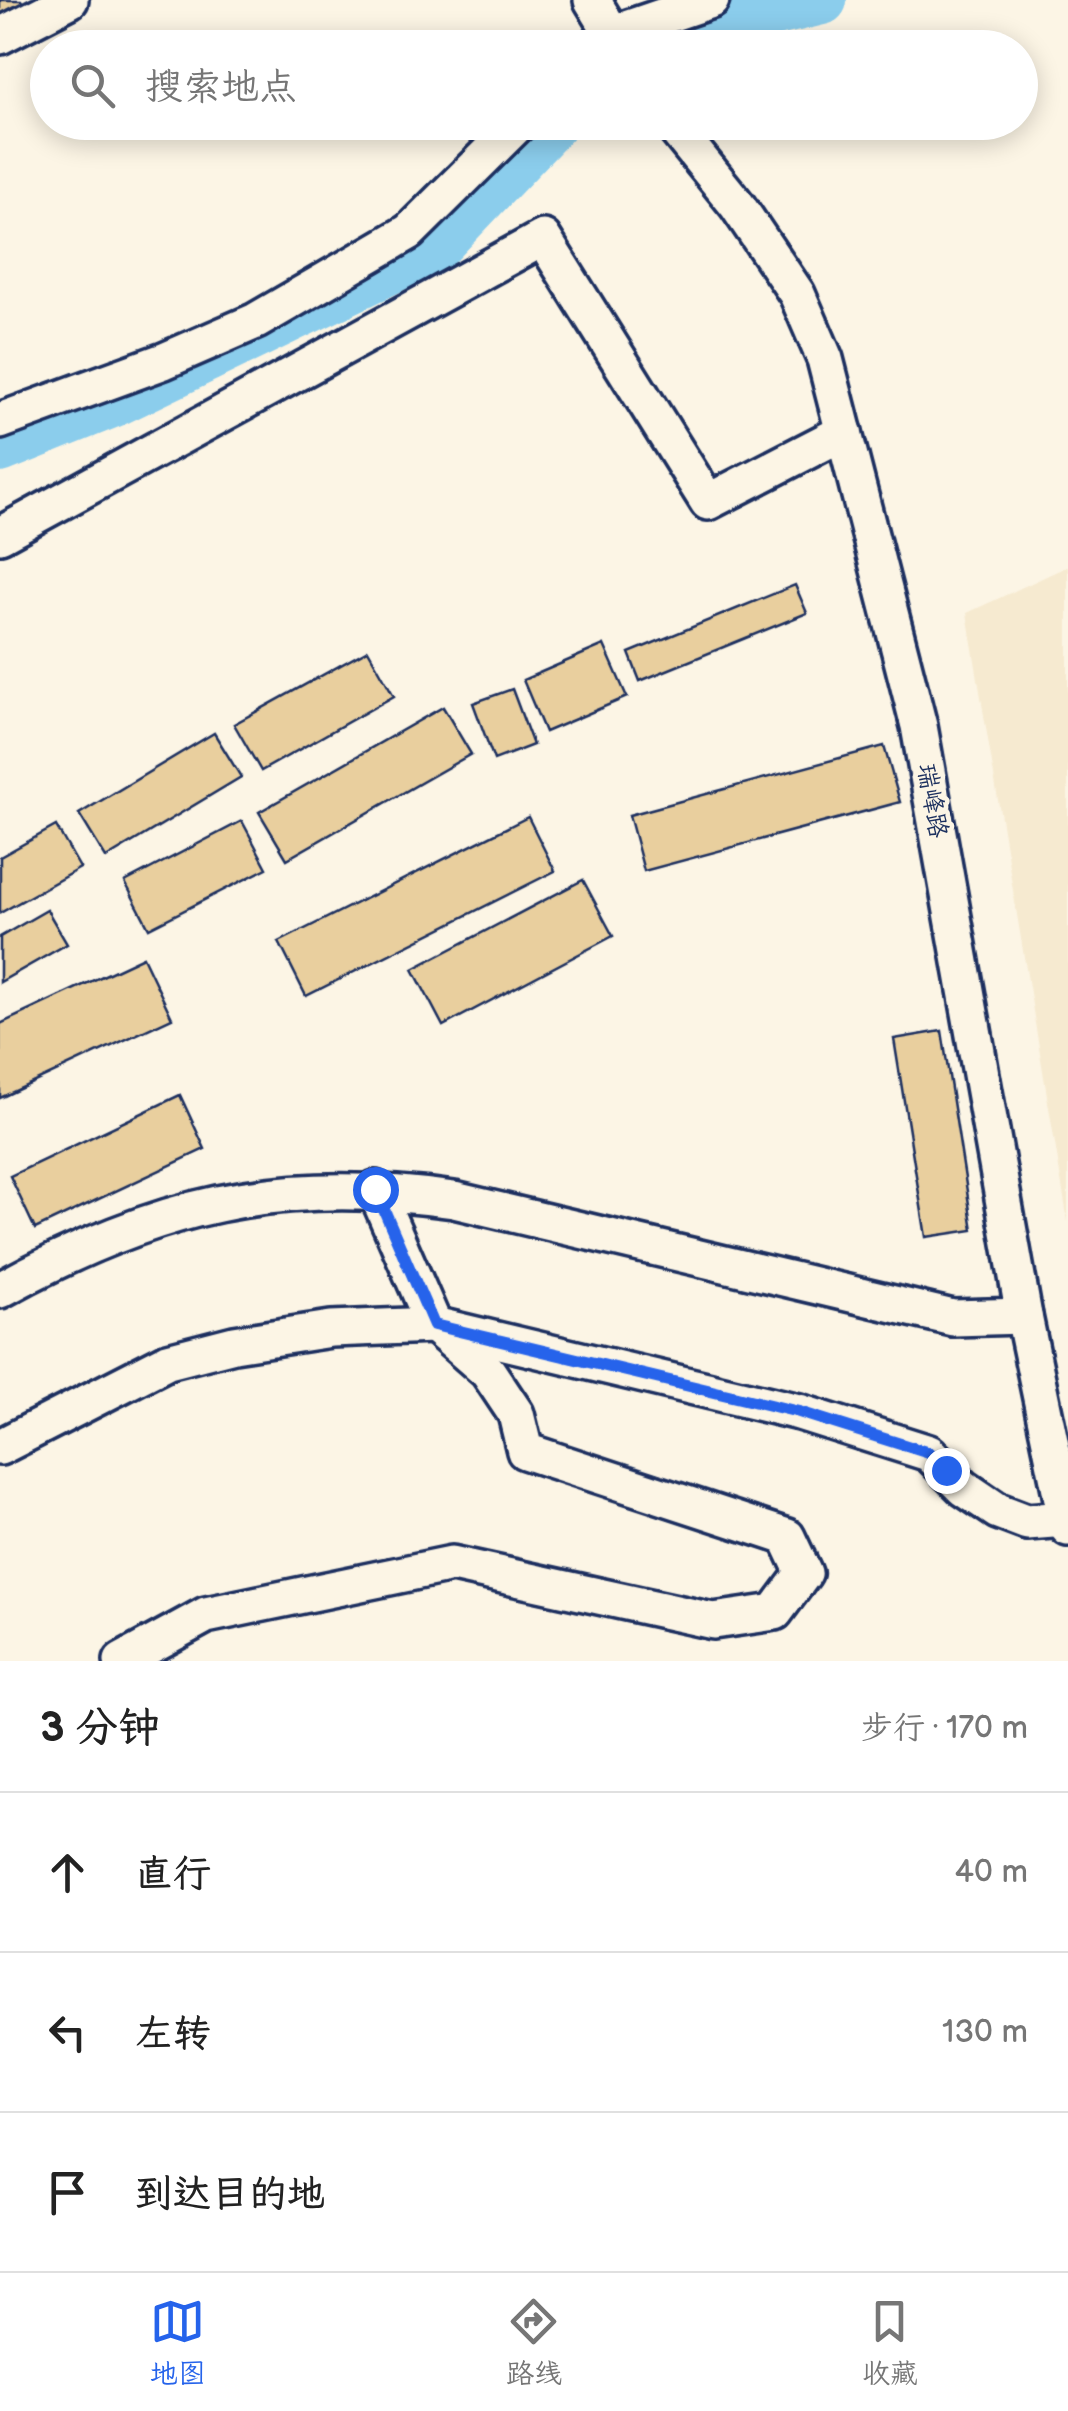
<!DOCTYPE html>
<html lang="zh">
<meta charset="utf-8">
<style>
body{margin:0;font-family:"Balsamiq Sans","LXGW WenKai TC",sans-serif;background:#f6f6f6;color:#222}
.stop{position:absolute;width:30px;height:30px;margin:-22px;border:8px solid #2563eb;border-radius:50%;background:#fff}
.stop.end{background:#2563eb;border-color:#fff;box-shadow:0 2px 10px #0008}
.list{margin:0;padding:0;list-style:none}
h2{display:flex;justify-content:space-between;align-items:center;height:130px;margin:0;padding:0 40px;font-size:42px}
h2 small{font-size:32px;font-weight:400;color:#767676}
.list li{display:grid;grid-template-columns:65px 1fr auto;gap:30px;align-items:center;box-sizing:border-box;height:160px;padding:0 40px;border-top:2px solid #e0e0e0}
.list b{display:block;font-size:38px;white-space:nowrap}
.list em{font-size:32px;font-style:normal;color:#767676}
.icon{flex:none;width:55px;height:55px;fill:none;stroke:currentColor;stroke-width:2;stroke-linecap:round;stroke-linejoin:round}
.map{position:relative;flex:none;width:1068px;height:1661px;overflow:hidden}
.search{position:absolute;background:#fff;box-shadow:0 5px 25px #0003;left:30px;right:30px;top:30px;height:110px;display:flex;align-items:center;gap:25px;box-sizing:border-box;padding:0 35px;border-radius:55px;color:#767676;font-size:38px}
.sheet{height:610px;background:#fff}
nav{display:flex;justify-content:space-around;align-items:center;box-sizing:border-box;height:140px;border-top:2px solid #e0e0e0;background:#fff;font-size:28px;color:#767676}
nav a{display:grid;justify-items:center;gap:5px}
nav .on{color:#2563eb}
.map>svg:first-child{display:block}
.built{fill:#f6ead0}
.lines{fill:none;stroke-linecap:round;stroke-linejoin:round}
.river{stroke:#8bcdec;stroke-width:50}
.building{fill:#e9cf9e;stroke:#1b2f5e;stroke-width:2.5}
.minor-casing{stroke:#1b2f5e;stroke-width:42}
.minor{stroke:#fcf5e5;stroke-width:35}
.route{stroke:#2563eb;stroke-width:12}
.labels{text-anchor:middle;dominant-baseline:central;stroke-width:9;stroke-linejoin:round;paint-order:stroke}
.street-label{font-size:25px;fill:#1b2f5e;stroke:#fcf5e5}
</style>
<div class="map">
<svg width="1068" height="1661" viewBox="0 0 1068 1661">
<rect width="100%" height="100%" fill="#fcf5e5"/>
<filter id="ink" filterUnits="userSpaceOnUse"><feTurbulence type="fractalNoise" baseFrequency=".01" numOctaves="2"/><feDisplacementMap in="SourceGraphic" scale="20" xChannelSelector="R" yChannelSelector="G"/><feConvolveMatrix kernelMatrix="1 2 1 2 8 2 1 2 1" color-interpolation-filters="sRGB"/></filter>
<g filter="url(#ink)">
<polygon class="built" points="1068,566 1068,1222 967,613"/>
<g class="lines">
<g class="river">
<polyline points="660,48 684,33 822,0"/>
<polyline points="0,448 114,402 434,248 554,122"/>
</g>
</g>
<g class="building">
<polygon points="0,0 21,0 23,3 0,15"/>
<polygon points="795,585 807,613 640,681 629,653"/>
<polygon points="604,645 627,697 545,732 523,680"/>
<polygon points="368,650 394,696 261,771 234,724"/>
<polygon points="512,689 533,745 494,760 473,703"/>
<polygon points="443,707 471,754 287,859 259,812"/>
<polygon points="214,733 241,777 106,858 79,814"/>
<polygon points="884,746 900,802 644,871 629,815"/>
<polygon points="528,817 555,871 306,996 279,942"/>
<polygon points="242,821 267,868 149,928 125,882"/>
<polygon points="56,826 80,868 0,913 0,857"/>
<polygon points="583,880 613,936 443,1026 413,969"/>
<polygon points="47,910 67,944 0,982 0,937"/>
<polygon points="143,957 172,1018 0,1098 0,1024"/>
<polygon points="942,1031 973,1230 926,1237 894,1039"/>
<polygon points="180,1095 205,1149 35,1229 10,1176"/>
</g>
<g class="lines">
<defs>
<g id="minor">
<polyline points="592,0 621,48"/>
<polyline points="0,36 70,0"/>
<polyline points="592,48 614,33 711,0"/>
<polyline points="670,122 737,205 797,294 825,359 919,726 1024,1316 1068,1528"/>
<polyline points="0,421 164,361 256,321 409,232 520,122"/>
<polyline points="0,535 543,238 708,502 844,432"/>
<path d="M0 1290C154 1205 279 1175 454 1200L953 1318 1024 1316"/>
<polyline points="0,1447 168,1361 234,1344 331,1329 434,1325 799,1412 929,1453 964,1488 998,1511 1027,1522 1066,1519"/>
<polyline points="122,1661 206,1615 452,1564 713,1621 775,1612 804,1573 787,1537 525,1451 516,1414 488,1372 434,1325 375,1189"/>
</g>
</defs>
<use href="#minor" class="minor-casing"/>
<use href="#minor" class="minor"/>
</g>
</g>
<g class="lines" filter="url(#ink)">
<polyline class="route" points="375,1189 434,1325 799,1412 929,1453 946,1470"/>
</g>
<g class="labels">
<g class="street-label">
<text transform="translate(932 801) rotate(80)">瑞峰路</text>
</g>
</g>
</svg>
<div class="stop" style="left:375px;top:1189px"></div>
<div class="stop end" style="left:946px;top:1470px"></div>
<div class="search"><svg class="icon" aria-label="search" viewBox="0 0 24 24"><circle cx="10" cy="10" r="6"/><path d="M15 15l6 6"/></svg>搜索地点</div>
</div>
<section class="sheet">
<h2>3 分钟<small>步行 · 170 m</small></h2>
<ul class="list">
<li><svg class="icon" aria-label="ahead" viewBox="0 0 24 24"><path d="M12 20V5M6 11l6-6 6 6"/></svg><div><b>直行</b></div><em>40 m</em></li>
<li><svg class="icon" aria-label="left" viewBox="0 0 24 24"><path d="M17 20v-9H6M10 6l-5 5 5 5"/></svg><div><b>左转</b></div><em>130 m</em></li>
<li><svg class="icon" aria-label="arrive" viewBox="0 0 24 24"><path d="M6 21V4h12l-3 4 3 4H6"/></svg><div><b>到达目的地</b></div></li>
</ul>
</section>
<nav>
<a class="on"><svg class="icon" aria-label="map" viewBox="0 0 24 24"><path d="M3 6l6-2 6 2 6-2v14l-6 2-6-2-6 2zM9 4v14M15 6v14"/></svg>地图</a>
<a><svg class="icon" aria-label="directions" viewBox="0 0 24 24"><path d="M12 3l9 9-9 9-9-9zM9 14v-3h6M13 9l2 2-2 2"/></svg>路线</a>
<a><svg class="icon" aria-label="saved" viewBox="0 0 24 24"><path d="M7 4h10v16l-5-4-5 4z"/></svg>收藏</a>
</nav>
